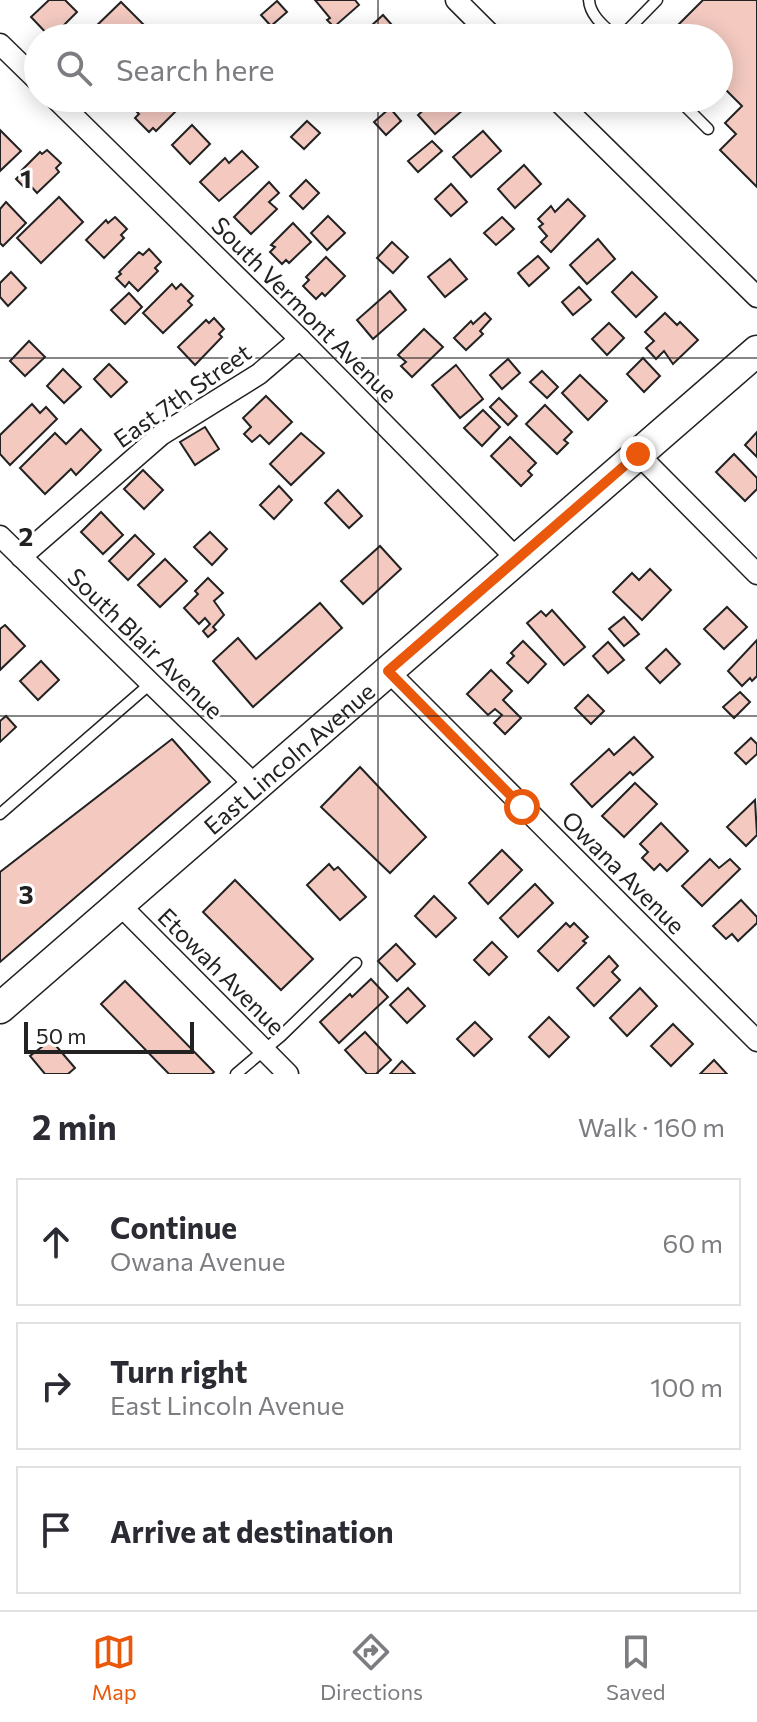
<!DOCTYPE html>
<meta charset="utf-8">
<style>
body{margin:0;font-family:Commissioner,sans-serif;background:#f7f7f7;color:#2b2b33}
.scale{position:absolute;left:24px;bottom:20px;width:170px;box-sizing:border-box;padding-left:8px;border:4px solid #222;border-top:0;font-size:22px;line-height:28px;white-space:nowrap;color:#222;-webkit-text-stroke:6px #fff;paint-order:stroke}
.stop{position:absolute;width:24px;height:24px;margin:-18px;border:6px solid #ea580c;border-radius:50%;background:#fff}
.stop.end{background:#ea580c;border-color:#fff;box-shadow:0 2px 8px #0008}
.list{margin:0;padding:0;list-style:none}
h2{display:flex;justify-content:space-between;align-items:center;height:104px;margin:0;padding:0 32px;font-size:34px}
h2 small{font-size:26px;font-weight:400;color:#7c7c81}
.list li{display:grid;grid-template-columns:52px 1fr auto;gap:24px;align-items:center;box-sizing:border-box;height:128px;margin:0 16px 16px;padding:0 16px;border:2px solid #e1e1e2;border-radius:0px}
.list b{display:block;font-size:30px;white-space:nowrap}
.list p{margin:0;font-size:26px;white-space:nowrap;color:#7c7c81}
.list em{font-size:26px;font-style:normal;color:#7c7c81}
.icon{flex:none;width:44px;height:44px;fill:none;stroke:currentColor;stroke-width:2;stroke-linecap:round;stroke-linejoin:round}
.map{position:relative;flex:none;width:757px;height:1074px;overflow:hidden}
.search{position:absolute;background:#fff;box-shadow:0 4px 20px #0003;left:24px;right:24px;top:24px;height:88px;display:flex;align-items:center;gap:20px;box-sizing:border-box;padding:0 28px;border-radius:44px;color:#7c7c81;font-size:30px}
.sheet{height:536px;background:#fff}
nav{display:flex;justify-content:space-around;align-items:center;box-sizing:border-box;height:112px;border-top:2px solid #e1e1e2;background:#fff;font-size:22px;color:#7c7c81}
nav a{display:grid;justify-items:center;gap:4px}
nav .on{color:#ea580c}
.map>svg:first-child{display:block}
.building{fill:#f3c9c0;stroke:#222;stroke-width:2}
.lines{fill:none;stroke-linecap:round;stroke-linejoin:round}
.lane-casing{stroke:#222;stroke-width:13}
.street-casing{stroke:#222;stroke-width:23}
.secondary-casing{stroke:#222;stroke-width:33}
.lane{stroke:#fff;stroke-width:10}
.street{stroke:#fff;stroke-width:20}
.secondary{stroke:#fff;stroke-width:30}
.route{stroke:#ea580c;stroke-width:10}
.grid{fill:none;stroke:#222;stroke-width:2;stroke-opacity:0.55}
.labels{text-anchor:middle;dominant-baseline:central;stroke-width:6;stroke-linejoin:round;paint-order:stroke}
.street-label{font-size:24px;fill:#222;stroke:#fff}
.grid-label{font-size:26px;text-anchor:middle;font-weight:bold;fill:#222;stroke:#fff;stroke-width:6;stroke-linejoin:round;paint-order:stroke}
</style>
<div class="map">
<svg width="757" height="1074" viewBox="0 0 757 1074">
<rect width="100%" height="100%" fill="#fff"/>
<g class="building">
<polygon points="49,0 65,0 77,12 51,38 31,17"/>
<polygon points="315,0 355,0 359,5 334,27 327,20 330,18"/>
<polygon points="703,0 757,0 757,187 720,150 736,134 725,123 742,106 719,83 719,38 673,38 669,34"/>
<polygon points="277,1 287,12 271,26 261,15"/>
<polygon points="121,2 150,31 143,38 88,38 86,36 89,33"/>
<polygon points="383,15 401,35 397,38 358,38"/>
<polygon points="149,98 165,98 177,110 156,131 153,128 149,132 135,118 139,114 136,111"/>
<polygon points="437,98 452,98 463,110 435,134 418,115"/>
<polygon points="390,108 401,121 386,135 374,122"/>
<polygon points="307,121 320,133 304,149 291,137"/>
<polygon points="192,125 210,144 190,164 172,145"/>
<polygon points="0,130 21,151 0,171"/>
<polygon points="483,131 501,151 471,177 453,157"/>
<polygon points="432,141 442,151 418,172 408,161"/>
<polygon points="47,150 61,163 56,168 59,172 37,193 29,184 25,188 16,179 20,175 19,173 40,152 42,154"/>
<polygon points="242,151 258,167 219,201 200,182 225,158 229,163"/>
<polygon points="524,165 541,184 515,208 498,189"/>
<polygon points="306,180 319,193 303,209 290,196"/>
<polygon points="269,182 279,193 269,202 277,209 251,234 234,217"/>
<polygon points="451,184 467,202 451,216 435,199"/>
<polygon points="59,197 83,222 41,263 17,238"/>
<polygon points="568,199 585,216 551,252 541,242 547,236 539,227 543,224 538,219 551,206 555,212"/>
<polygon points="6,202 26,223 3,246 0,243 0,209"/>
<polygon points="328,216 345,233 327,250 311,233"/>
<polygon points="115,217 127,229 121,235 124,238 104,258 86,240 106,220 108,223"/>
<polygon points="502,217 514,229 496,245 484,233"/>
<polygon points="293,223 311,242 289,263 286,260 282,264 270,252 275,247 271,245"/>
<polygon points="598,239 615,259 587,284 570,265"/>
<polygon points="392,242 408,257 393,273 377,258"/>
<polygon points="149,249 161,262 155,268 158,271 138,291 129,282 125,287 116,278 121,274 119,272 139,252 143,255"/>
<polygon points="538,256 549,268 529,286 518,273"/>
<polygon points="326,257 345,276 325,296 322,293 316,299 303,286 309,280 306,277"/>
<polygon points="450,259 467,279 445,297 428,277"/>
<polygon points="11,272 26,288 8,306 0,297 0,283"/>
<polygon points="632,272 657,297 636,317 612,292"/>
<polygon points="172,284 176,289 181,284 193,296 188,301 192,305 163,333 143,313"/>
<polygon points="579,287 591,300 573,315 562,302"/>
<polygon points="390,291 406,310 373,339 357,320"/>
<polygon points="129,293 142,307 125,324 111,310"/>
<polygon points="485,313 491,319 480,331 483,334 466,350 454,338 471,321 473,324"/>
<polygon points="665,313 677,325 680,322 698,340 673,364 664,351 656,359 646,348 654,341 645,332"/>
<polygon points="214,318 224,329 219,334 222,337 195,365 178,347 206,320 209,323"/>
<polygon points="609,323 624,338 607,355 592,339"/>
<polygon points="424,329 443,347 412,377 401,366 406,362 398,355"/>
<polygon points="29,341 45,357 25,376 10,361"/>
<polygon points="643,358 660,376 644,392 627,374"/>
<polygon points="508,359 520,373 502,389 490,375"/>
<polygon points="109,364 127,382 111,397 94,379"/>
<polygon points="456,365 483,399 460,418 432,385"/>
<polygon points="63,369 81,387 64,403 47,386"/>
<polygon points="542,371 558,387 547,398 530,382"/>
<polygon points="580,375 607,401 588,420 562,393"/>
<polygon points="266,396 292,422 269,444 260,435 252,442 244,434 251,427 243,418"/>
<polygon points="499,398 517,416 508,425 490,407"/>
<polygon points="32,404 40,413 46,407 57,419 10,465 0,454 0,435"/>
<polygon points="545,405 572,432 564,440 568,443 557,454 526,424"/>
<polygon points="483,410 500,427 482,446 464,428"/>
<polygon points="205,427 219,449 195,465 180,442"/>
<polygon points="81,429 101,450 76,475 71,469 45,494 20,468 55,433 66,444"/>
<polygon points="757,432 757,457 745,445"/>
<polygon points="301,433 324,453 291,485 270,464"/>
<polygon points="510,437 536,463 528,471 532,475 521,486 491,456"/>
<polygon points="734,454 757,478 757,489 745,501 716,472"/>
<polygon points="143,470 163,490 144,509 124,489"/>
<polygon points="279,486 292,500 274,519 260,505"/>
<polygon points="338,490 362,516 349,528 325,503"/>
<polygon points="101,512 123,535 103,554 81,532"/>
<polygon points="210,532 227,549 212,565 194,547"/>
<polygon points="135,535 154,554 128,580 109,561"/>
<polygon points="380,546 401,569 363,604 341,581"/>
<polygon points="165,559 187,581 160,607 138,585"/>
<polygon points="650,569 671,590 642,620 613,592 632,573 639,580"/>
<polygon points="208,578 223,593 214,601 224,615 213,627 216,630 208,637 203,631 210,624 205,618 199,624 184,608 198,594 195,591"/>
<polygon points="320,603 342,628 253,707 213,661 238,638 256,659"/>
<polygon points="727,607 747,627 724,649 704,629"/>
<polygon points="552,610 585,647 564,665 527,623 541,611 546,616"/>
<polygon points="624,617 639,634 624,646 609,629"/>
<polygon points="5,625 25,646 0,670 0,629"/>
<polygon points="757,640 757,676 752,681 750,678 742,686 728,671"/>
<polygon points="523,641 546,664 528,683 507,663 514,656 511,653"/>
<polygon points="608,642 624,660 608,673 593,656"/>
<polygon points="666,649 680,664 660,683 646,668"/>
<polygon points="41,661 59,680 38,700 20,681"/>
<polygon points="491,670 512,691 503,700 521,718 505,734 494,723 502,715 495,709 488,715 467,694"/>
<polygon points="740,692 750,702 734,718 723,707"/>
<polygon points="588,695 604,711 591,724 575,708"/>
<polygon points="6,716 16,727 0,742 0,721"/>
<polygon points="634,737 653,757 633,775 630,772 592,807 571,784 609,749 614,755"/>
<polygon points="751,738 757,744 757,754 746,764 735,753"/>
<polygon points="172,739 210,782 0,962 0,872"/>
<polygon points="360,767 426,837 390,873 321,807"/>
<polygon points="635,783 657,804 624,837 602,816"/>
<polygon points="755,800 757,835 746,846 727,827"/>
<polygon points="661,823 688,851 667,871 660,864 654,870 642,858 648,852 640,844"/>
<polygon points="502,850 522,870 488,904 469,883"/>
<polygon points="710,859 719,868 730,859 740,869 702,906 682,886"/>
<polygon points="329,864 334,870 338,867 366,897 340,920 307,885"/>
<polygon points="235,880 313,959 281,990 203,912"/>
<polygon points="535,884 553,903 518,937 500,918"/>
<polygon points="434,896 456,918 436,937 415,916"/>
<polygon points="741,900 757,917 757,923 738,941 732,934 726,939 713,926"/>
<polygon points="566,923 570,927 574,923 588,937 583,941 586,943 558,971 538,951"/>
<polygon points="492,942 507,957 489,975 474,960"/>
<polygon points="396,944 415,964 397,981 378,961"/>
<polygon points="609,956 618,966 612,972 620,980 594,1006 577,988"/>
<polygon points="371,979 388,997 339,1043 320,1022 350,994 352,997"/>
<polygon points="125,981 214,1072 212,1074 169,1074 101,1004"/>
<polygon points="408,988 425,1006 407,1023 390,1005"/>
<polygon points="640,988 657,1006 627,1036 610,1018"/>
<polygon points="549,1017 569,1037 549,1057 529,1037"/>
<polygon points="475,1022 492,1039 474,1056 457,1039"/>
<polygon points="673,1024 693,1044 671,1066 651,1046"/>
<polygon points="365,1032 391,1060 376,1074 367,1074 345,1050"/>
<polygon points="51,1040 75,1068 68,1074 45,1074 30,1056"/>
<polygon points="714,1060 727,1074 700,1074"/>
<polygon points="402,1061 415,1074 390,1074"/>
</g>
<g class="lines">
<defs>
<g id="lane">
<path d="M589 0C590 16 605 27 617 38"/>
<polyline points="620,38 657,0"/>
<polyline points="677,98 708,129"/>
<polyline points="0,814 150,684"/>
<polyline points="236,1074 281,1036 356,963"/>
</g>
<g id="street">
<polyline points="456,0 494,38"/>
<polyline points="0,44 38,81"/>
<polyline points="55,98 300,339 517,559"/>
<polyline points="555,98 757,297"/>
<polyline points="638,454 757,574"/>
<polyline points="0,536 256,786"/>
<polyline points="21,557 161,435 259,374 300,339"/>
<polyline points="388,671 757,1041"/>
<polyline points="119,904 288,1074"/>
</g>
<g id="secondary">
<path id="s1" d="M0 1008 757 351"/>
</g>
</defs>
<use href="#lane" class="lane-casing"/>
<use href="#street" class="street-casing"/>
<use href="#secondary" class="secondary-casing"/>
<use href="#lane" class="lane"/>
<use href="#street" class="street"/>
<use href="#secondary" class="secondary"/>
</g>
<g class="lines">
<polyline class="route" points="522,807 388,671 638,454"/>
</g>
<path class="grid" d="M378 0V38M378 98V1074M0 358H757M0 716H757"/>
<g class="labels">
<g class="street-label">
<text transform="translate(305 309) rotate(45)">South Vermont Avenue</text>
<text transform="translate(182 395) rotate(-35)">East 7th Street</text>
<text transform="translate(146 643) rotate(44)">South Blair Avenue</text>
<text stroke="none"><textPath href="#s1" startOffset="382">East Lincoln Avenue</textPath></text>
<text transform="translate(624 872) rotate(45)">Owana Avenue</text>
<text transform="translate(222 971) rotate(45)">Etowah Avenue</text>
</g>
</g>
<g class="grid-label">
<text x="26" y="188">1</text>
<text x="26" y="546">2</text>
<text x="26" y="904">3</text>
</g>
</svg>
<div class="scale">50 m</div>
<div class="stop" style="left:522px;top:807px"></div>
<div class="stop end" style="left:638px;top:454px"></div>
<div class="search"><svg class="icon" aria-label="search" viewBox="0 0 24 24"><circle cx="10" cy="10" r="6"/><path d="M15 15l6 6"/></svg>Search here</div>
</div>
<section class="sheet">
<h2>2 min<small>Walk · 160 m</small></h2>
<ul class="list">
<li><svg class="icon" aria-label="ahead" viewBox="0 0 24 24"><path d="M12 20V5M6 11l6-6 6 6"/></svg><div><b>Continue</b><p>Owana Avenue</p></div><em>60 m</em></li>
<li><svg class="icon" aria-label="right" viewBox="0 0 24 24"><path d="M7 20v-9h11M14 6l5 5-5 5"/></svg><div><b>Turn right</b><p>East Lincoln Avenue</p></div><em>100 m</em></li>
<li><svg class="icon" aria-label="arrive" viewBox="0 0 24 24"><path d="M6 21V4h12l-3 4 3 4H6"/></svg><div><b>Arrive at destination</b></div></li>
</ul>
</section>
<nav>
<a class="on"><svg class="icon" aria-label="map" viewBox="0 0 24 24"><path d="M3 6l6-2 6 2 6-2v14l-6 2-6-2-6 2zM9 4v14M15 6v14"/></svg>Map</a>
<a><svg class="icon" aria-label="directions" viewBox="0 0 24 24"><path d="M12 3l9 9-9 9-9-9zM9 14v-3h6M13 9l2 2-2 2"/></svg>Directions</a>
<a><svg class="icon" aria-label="saved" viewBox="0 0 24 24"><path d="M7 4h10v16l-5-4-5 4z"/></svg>Saved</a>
</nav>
